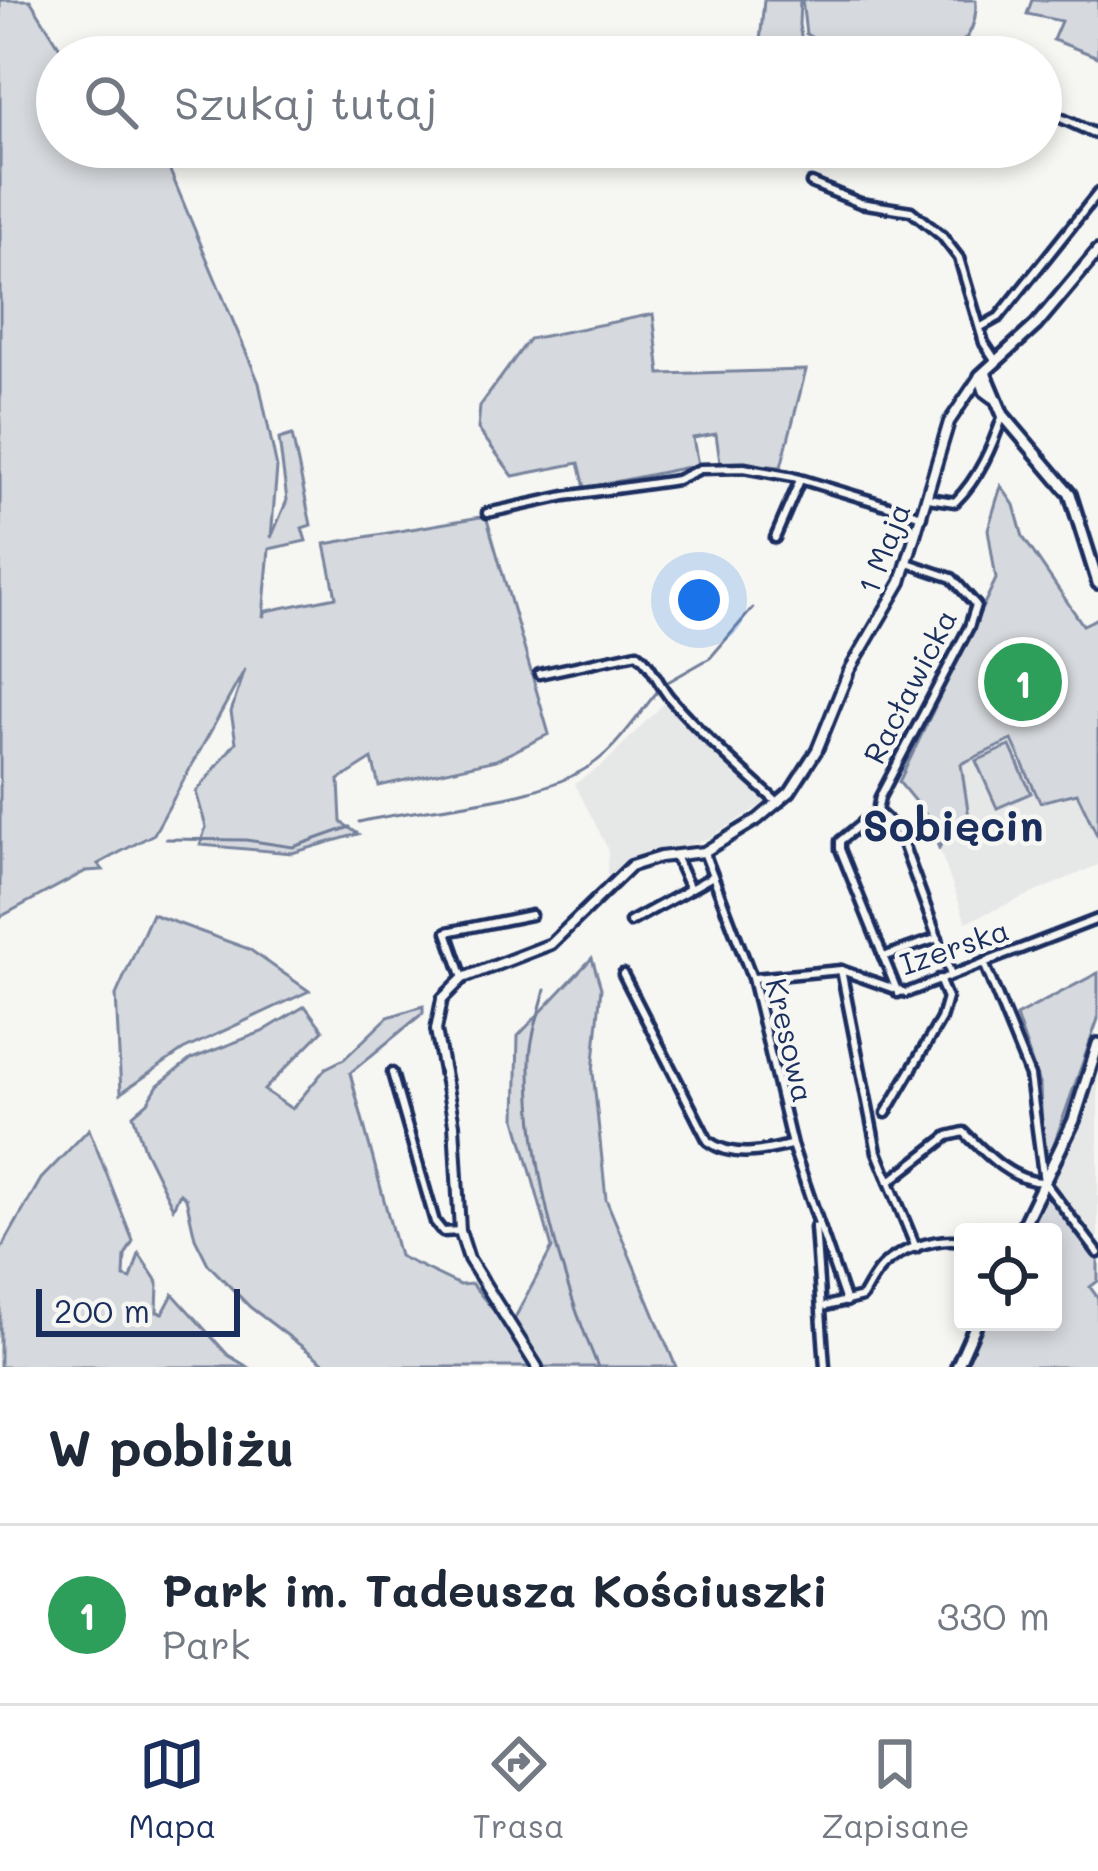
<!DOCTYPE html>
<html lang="pl">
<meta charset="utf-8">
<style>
body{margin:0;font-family:Mali,sans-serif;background:#f6f6f7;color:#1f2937}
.controls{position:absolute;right:36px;bottom:36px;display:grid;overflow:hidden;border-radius:12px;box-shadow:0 6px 18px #0003}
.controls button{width:108px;height:108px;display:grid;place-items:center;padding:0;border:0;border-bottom:3px solid #e0e1e3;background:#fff;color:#1f2937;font:60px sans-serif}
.scale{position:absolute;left:36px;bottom:30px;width:204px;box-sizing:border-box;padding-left:12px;border:6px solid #1b2f5e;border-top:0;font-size:33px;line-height:42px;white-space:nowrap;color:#1b2f5e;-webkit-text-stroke:9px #f6f6f2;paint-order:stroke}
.you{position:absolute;left:699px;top:600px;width:42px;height:42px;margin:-30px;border:9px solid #fff;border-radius:50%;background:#1a73e8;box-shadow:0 0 0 18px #1a73e833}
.badge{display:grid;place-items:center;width:78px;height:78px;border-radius:50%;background:#1b2f5e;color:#fff;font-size:39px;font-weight:700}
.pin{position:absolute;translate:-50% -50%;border:6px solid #fff;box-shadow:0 3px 12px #0006}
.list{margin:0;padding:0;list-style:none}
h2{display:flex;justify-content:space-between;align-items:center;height:156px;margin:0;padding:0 48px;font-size:51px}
h2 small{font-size:39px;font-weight:400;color:#747a83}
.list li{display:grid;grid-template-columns:78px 1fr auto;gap:36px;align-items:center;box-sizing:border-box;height:180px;padding:0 48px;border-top:3px solid #e0e1e3}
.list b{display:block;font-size:45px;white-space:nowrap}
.list p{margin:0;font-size:39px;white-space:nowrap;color:#747a83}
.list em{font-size:39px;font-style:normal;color:#747a83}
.icon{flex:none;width:66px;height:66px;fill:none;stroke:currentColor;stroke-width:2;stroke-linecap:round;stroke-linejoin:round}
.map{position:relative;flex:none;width:1098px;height:1367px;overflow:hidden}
.search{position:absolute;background:#fff;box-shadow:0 6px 18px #0003;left:36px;right:36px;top:36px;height:132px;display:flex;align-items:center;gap:30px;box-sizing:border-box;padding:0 42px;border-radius:66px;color:#747a83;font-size:45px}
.sheet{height:336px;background:#fff}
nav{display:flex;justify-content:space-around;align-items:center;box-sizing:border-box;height:168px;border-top:3px solid #e0e1e3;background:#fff;font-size:33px;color:#747a83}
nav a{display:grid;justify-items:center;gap:6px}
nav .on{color:#1b2f5e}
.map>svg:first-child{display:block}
.built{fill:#e6e7e7}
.green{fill:#d6d9dd;stroke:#78849e;stroke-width:3}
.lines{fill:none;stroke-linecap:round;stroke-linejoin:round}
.stream{stroke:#717e99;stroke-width:3}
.street-casing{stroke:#1b2f5e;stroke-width:15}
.secondary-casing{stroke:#1b2f5e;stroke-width:16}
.primary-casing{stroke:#1b2f5e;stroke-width:18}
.street{stroke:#f6f6f2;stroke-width:6}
.secondary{stroke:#f6f6f2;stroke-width:8}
.primary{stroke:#f6f6f2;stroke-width:9}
.labels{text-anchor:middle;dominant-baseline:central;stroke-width:9;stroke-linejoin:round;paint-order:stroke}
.street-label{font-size:30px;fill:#1b2f5e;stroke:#f6f6f2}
.district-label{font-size:42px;font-weight:bold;fill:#1b2f5e;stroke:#f6f6f2}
</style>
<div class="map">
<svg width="1098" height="1367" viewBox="0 0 1098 1367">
<rect width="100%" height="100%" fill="#f6f6f2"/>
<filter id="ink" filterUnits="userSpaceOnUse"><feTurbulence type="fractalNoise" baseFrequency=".00833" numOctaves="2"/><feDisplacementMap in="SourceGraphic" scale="24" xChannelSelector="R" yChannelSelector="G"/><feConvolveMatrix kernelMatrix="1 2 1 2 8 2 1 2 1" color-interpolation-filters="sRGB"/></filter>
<g filter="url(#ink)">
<g class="built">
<polygon points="667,700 717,754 769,800 711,837 607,874 608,849 575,784 604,764"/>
<polygon points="1012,739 1077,793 1098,837 1098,865 966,922 939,848 948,832 961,764"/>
<polygon points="1098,1077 1098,1245 1057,1191 1054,1179 1081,1126"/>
</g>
<g class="green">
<polygon points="0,0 30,0 66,57 57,57 57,147 120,147 125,154 139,147 160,147 259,383 277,468 271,538 287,500 279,439 292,435 311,525 302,528 306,541 269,549 263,617 266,611 336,597 325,544 486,516 549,734 496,760 379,786 372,759 339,780 341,822 358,834 292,853 200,845 206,827 196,792 236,742 231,712 245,669 154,834 98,864 103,870 86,871 0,917"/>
<polygon points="764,0 800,0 799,25 805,57 752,57 760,42"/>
<path d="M802 0H976C977 29 965 49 936 55L821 43 806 34Z"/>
<polygon points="1032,0 1098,0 1098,57 1053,40 1061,21 1027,14"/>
<polygon points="653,314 660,374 806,370 781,467 720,462 716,434 693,438 698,465 585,488 579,463 513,476 478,429 480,406 529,339"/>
<polygon points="1001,486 1014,505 1023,537 1083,625 1098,618 1098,837 1077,793 1040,802 1012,740 961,764 969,817 948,832 939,848 926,815 899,782 996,579 988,529"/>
<polygon points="1010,746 1031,793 997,808 976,761"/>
<polygon points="152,914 249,949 309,991 183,1050 121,1093 116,995"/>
<polygon points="592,958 601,988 593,1072 606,1199 676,1367 329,1367 250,1307 208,1264 195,1238 186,1198 180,1193 173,1208 144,1149 133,1115 148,1102 158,1085 191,1059 262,1032 305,1006 323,1030 264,1090 292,1109 326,1068 344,1059 388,1017 423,1006 423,1013 350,1073 399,1256 460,1285 472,1284 509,1329 552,1248 516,1119 518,1036"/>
<polygon points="1098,973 1098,1019 1048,1161 1043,1155 1040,1086 1016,1016"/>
<polygon points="89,1129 133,1241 125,1256 124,1277 131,1279 139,1254 158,1283 157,1312 163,1313 173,1294 228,1355 248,1367 0,1367 0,1251 41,1179"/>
<polygon points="1044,1193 1098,1255 1098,1281 1090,1287 1098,1298 1098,1367 962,1367 982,1322 1053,1322 1053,1232 1024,1232"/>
</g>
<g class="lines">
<g class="stream">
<polyline points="666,683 710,658 753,608"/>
<path d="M359 822C427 805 550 804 603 756 624 738 640 712 658 691"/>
<polyline points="166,839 246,840 293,847 350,827"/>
<path d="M545 990C539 1013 530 1039 530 1062 529 1164 559 1274 598 1367"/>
</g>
<defs>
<g id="street">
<polyline points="1041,109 1098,135"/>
<polyline points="811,183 860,203 911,211 942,236 959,258 984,343 996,361"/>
<polyline points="981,327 999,317 1098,193"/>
<path d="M928 498 955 502C979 478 992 447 1003 415"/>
<polyline points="487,513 565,496 677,480 700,469 744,468 793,477 922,516"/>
<polyline points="775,538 800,480"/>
<path d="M539 674 637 653C652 664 658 684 670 698 703 736 740 769 778 803"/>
<polyline points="877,811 898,830 951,975"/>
<polyline points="704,852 752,978 792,1145 846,1302"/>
<polyline points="675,856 690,889 713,876"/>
<polyline points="630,922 690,889"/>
<polyline points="883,957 938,938"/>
<polyline points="984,963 1030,1076 1044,1182 1098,1253"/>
<polyline points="841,970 877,1152 916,1248"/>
<path d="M623 974 708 1141C732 1159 763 1152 790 1145"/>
<polyline points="463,978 447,932 531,915"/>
<polyline points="754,978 841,970 906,993 1098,919"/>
<polyline points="898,993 840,849 840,841 877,811 880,797 969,627 976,605 952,578 908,563"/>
<polyline points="392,1073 435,1222 443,1232 460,1231"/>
<polyline points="886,1113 941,1019 947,998 939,979"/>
<path d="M889 1182 948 1136 964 1132C985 1153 1012 1182 1044 1182"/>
<polyline points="815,1227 825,1367"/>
<path d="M822 1307 862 1297C867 1289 872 1278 879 1270 896 1250 937 1236 963 1241"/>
</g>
<polyline id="secondary" points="537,1367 469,1259 460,1231 454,1124 436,1030 442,999 463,978 551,944 631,866 660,857 704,852 758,819 790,792 817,750 849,671 901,582 949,422 980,376"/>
<g id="primary">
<polyline points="985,372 1003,415 1070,494 1098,583"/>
<polyline points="993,397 985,391 980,376 1036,325 1098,251"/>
<polyline points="1020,1232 1074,1120 1098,1044"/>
<polyline points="957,1367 977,1322"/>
</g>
</defs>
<use href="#street" class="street-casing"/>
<use href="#secondary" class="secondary-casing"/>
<use href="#primary" class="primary-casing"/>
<use href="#street" class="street"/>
<use href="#secondary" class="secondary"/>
<use href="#primary" class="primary"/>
</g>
</g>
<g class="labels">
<g class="street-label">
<text transform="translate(883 548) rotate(-69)">1 Maja</text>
<text transform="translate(909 686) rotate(-63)">Racławicka</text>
<text transform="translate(954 946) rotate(-19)">Izerska</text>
<text transform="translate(791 1040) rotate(77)">Kresowa</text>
</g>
<g class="district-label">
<text x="953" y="824">Sobięcin</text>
</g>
</g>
</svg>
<div class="controls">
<button><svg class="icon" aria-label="locate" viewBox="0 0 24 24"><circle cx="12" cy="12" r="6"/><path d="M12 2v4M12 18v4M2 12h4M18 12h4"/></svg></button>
</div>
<div class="scale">200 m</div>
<div class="you"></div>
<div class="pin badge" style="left:1023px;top:682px;background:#2e9e5b">1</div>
<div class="search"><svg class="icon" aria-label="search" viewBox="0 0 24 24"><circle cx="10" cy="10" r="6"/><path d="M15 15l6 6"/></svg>Szukaj tutaj</div>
</div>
<section class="sheet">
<h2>W pobliżu<small></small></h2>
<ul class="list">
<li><span class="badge" style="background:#2e9e5b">1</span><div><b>Park im. Tadeusza Kościuszki</b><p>Park</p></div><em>330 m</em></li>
</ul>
</section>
<nav>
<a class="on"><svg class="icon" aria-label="map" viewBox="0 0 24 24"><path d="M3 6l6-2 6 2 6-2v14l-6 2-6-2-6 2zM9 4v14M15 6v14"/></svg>Mapa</a>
<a><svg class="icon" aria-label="directions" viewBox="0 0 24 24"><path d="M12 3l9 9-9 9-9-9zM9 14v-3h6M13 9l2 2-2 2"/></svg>Trasa</a>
<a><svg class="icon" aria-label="saved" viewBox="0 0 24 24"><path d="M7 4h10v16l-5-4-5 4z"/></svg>Zapisane</a>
</nav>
